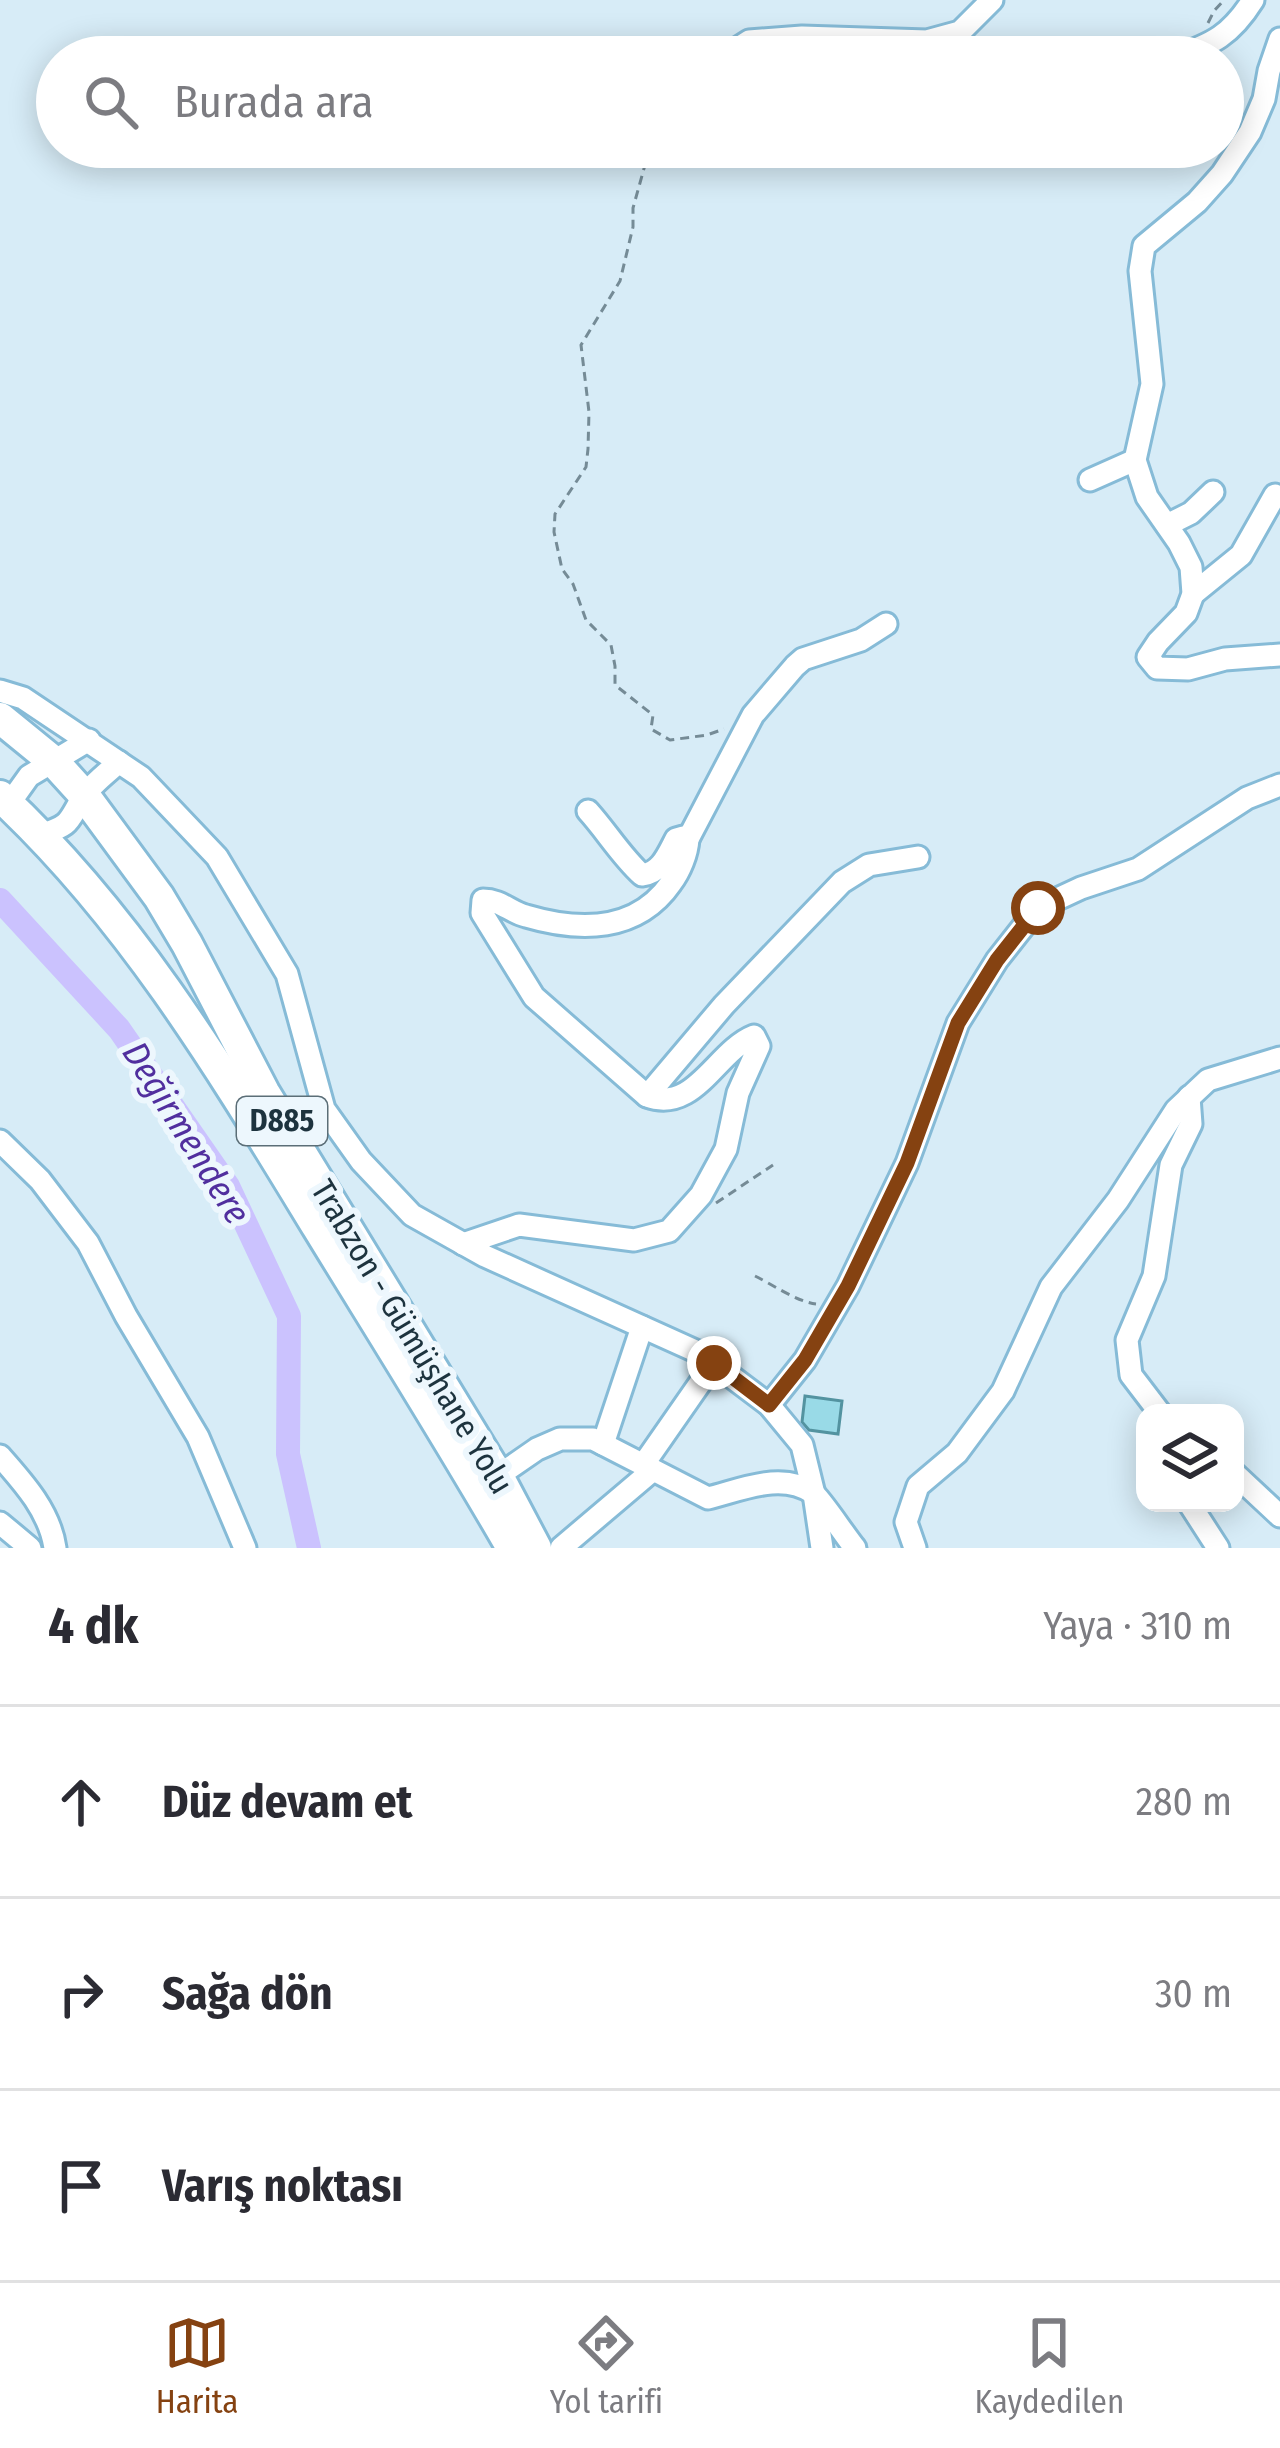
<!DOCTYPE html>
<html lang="tr">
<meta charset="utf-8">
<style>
body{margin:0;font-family:"Fira Sans Condensed",sans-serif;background:#f7f7f7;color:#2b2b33}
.controls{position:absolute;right:36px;bottom:36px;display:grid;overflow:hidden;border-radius:24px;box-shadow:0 6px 30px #0003}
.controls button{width:108px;height:108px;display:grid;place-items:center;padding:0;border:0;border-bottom:3px solid #e1e1e2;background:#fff;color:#2b2b33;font:60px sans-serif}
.stop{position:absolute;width:36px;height:36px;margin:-27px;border:9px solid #854211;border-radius:50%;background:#fff}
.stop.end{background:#854211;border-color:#fff;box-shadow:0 3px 12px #0008}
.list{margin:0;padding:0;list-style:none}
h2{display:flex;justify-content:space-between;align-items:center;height:156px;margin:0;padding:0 48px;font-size:51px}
h2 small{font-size:39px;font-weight:400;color:#7c7c81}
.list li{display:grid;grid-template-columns:78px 1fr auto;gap:36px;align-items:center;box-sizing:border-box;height:192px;padding:0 48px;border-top:3px solid #e1e1e2}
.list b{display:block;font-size:45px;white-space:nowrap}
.list em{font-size:39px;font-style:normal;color:#7c7c81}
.icon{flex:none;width:66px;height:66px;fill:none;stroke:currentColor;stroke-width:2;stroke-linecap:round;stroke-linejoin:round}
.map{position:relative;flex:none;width:1280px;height:1548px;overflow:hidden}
.search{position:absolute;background:#fff;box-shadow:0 6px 30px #0003;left:36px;right:36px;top:36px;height:132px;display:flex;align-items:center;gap:30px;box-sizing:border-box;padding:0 42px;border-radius:66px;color:#7c7c81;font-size:45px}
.sheet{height:732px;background:#fff}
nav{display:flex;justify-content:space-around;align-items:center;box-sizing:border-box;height:168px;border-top:3px solid #e1e1e2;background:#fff;font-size:33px;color:#7c7c81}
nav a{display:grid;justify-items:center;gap:6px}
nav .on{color:#854211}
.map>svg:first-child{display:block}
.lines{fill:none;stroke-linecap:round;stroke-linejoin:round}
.river{stroke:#cbc2fe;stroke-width:24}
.building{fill:#99dae7;stroke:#5393a0;stroke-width:3}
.minor-casing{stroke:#86bbd7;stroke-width:27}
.highway-casing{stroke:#86bbd7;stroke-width:36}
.path{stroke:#758b96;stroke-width:3;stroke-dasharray:9 6;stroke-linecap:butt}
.minor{stroke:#fff;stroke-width:21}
.highway{stroke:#fff;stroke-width:30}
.route{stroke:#854211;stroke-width:15}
.labels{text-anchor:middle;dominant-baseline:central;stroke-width:12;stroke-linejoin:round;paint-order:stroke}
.shield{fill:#edf7fd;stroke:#5b6e77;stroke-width:3}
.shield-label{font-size:30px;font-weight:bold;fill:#1d333e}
.street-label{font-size:33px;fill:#1d333e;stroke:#edf7fd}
.water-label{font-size:36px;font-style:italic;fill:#512f9e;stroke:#edf7fd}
</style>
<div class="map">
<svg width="1280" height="1548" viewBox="0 0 1280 1548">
<rect width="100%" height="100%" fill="#d7ecf7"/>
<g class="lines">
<polyline class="river" points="0,900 119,1029 228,1186 289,1316 288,1454 309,1548"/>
</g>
<polygon class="building" points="805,1396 842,1401 838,1434 809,1430 802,1422"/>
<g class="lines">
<defs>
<g id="minor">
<polyline points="1280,39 1269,71 1264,99 1250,132 1222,174 1197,202 1144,246 1140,271 1152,384 1135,460 1147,497 1179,543 1191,567 1193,594 1186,613 1158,642 1148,657 1157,668 1188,669 1225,659 1280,655"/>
<polyline points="724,57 749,41 802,37 927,41 960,32 992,0"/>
<path d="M1175 57C1213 44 1231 35 1253 0"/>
<polyline points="1090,480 1135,460"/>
<polyline points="1167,525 1191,513 1213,492"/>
<polyline points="1193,594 1241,555 1275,495"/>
<polyline points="0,691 23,698 141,777 217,857 287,974 324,1109 361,1161 412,1215 485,1256 700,1353 769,1405 802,1445 814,1494 822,1548"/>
<polyline points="9,804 29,776 89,740"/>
<path d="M41 835C73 824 67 822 83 797 92 784 108 772 119 762"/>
<polyline points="688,839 753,715 795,666 803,659 861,640 886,624"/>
<polyline points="647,1096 724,1005 842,882 869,865 918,857"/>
<polyline points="0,1141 40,1180 88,1243 126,1316 198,1437 245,1548"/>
<path d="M463 1244 519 1225 634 1240 669 1231 701 1195 726 1149 738 1093 759 1046 754 1036C716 1051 695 1114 647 1096L534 997 482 913 483 900C501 900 510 912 526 916 580 932 637 932 671 883 680 871 687 854 688 839L683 837 676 839C668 854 661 873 642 875 621 856 607 832 588 811"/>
<polyline points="769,1405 805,1360 848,1286 907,1163 958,1023 997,960 1038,908 1081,888 1138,869 1247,798 1280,785"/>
<polyline points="1160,1413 1131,1375 1127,1340 1154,1276 1171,1165 1191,1124 1189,1097"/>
<polyline points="603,1444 642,1327"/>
<path d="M0 1456C24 1483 50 1512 55 1548"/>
<polyline points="643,1465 714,1363"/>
<polyline points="1235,1474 1280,1516"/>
<path d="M498 1476 537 1449 560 1439H593L708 1498C741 1490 782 1471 813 1493 821 1499 845 1536 855 1548"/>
<polyline points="1189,1503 1218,1548"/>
<polyline points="0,1523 30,1548"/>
<polyline points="561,1548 653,1470"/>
<polyline points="915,1548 906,1522 918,1486 957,1453 1003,1391 1051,1287 1118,1200 1176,1110 1208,1080 1280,1058"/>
</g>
<g id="highway">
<polyline points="0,718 54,762 84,795 159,897 187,944 264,1092 498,1476 536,1548"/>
<path d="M0 796C133 920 224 1074 318 1228 383 1334 450 1440 512 1548"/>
</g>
</defs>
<use href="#minor" class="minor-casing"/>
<use href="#highway" class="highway-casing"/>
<g class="path">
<polyline points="1208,23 1214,11 1224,0"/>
<polyline points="650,147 633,208 633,227 620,281 581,345 589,412 588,449 586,467 555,514 554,532 562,569 573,584 586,620 611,645 615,666 615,685 653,715 651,729 670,740 707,735 724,729"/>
<polyline points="716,1203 773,1165"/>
<path d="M755 1276C773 1285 798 1302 816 1304"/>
</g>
<use href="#minor" class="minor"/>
<use href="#highway" class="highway"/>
</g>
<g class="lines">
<polyline class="route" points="714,1363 769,1405 805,1360 848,1286 907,1163 958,1023 997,960 1038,908"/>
</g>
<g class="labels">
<rect class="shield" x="237" y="1097" width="90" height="48" rx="9"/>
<g class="shield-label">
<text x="282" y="1121">D885</text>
</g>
<g class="street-label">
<text transform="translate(412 1337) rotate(59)">Trabzon - Gümüşhane Yolu</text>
</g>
<g class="water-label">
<text transform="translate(186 1133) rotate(58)">Değirmendere</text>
</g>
</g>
</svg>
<div class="controls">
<button><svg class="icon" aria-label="layers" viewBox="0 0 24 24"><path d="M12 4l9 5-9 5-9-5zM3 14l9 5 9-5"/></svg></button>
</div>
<div class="stop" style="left:1038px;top:908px"></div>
<div class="stop end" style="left:714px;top:1363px"></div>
<div class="search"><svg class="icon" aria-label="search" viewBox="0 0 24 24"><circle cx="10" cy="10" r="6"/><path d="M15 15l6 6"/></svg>Burada ara</div>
</div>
<section class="sheet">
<h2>4 dk<small>Yaya · 310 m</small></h2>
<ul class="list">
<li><svg class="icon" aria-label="ahead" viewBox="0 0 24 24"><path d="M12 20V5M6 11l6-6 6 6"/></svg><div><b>Düz devam et</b></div><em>280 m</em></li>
<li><svg class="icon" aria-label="right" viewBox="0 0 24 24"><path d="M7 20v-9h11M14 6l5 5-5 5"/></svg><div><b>Sağa dön</b></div><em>30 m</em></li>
<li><svg class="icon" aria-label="arrive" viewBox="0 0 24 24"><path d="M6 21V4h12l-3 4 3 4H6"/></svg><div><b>Varış noktası</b></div></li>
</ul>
</section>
<nav>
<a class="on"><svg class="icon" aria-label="map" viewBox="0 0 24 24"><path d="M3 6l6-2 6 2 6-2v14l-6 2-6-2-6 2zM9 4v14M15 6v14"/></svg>Harita</a>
<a><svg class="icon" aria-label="directions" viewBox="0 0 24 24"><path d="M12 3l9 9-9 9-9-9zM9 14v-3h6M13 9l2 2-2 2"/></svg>Yol tarifi</a>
<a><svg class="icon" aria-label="saved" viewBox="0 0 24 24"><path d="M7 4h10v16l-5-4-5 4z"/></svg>Kaydedilen</a>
</nav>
